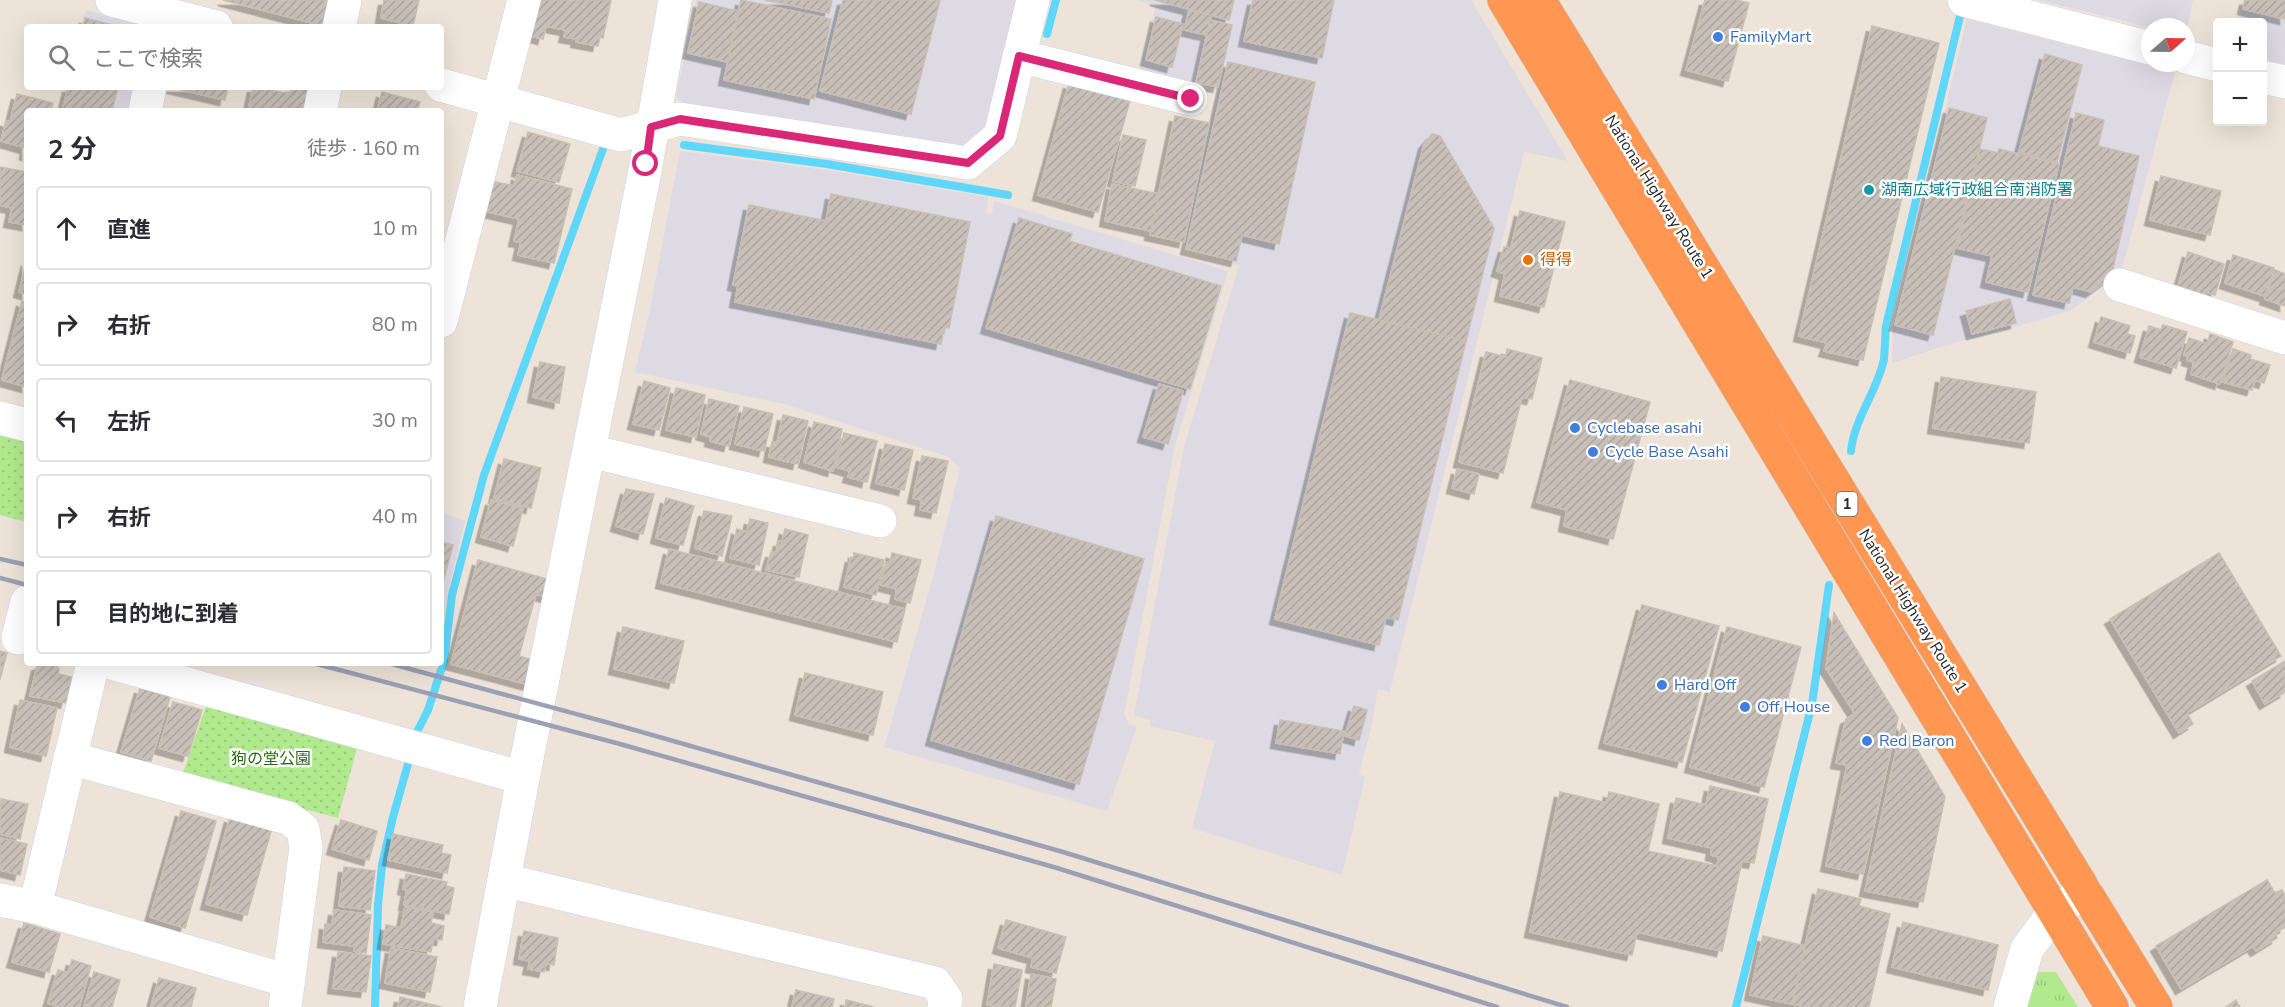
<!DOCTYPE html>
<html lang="ja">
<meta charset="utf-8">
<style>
body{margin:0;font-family:"Nunito Sans","Noto Sans JP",sans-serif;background:#f2f2f3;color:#2b2b33}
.controls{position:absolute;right:18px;top:18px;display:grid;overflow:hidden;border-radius:6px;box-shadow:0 6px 24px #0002}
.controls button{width:54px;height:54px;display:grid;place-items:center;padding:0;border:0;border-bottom:2px solid #e1e1e2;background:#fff;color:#2b2b33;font:30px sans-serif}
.compass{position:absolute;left:2141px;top:18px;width:54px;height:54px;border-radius:50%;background:#fff;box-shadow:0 6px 24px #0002;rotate:70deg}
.stop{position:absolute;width:18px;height:18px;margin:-14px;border:4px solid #db2777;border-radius:50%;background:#fff}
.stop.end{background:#db2777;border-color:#fff;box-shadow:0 2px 6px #0008}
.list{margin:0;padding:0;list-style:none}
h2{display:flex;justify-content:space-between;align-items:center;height:78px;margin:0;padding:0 24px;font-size:26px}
h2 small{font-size:20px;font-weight:400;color:#7c7c81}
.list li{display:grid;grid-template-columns:39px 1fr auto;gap:18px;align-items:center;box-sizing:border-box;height:84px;margin:0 12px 12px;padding:0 12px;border:2px solid #e1e1e2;border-radius:6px}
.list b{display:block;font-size:22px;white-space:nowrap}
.list em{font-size:20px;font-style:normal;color:#7c7c81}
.icon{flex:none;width:33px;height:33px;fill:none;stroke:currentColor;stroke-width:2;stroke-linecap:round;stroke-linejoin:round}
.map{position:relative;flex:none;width:2285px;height:1007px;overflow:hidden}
.search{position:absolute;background:#fff;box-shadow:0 6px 24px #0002;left:24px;top:24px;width:420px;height:66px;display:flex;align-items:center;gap:15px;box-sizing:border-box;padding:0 21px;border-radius:6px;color:#7c7c81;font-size:22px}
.panel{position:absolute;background:#fff;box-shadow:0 6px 24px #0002;left:24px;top:108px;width:420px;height:558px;border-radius:6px}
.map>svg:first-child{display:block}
.industrial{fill:#dddae4}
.grass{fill:url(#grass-tufts)}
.park{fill:url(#park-dots)}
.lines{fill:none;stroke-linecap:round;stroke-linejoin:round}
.stream{stroke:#5fd7fb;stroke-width:8}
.building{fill:url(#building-hatch);stroke:#c8bfb2;stroke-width:1.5;filter:url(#shadow)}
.minor-casing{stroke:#ced3e4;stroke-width:34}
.highway-casing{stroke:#c7c7c7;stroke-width:34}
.minor{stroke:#fff;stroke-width:33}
.highway{stroke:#ff9651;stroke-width:33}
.rail{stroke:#9ba0b5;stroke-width:4.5}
.route{stroke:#db2777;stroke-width:8}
.shop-dot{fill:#3f7fe0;stroke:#fff;stroke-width:2}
.culture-dot{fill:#0f9aa8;stroke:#fff;stroke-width:2}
.food-dot{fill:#e8710a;stroke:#fff;stroke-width:2}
.labels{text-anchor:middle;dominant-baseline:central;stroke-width:5;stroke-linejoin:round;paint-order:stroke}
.shield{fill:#fff;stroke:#696969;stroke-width:1.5}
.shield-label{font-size:15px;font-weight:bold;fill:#292929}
.shop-label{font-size:16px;fill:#366cbe;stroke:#fff;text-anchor:start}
.culture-label{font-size:16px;fill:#0d838f;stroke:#fff;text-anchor:start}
.street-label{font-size:16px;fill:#292929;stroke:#fff}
.food-label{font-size:16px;fill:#c56008;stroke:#fff;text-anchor:start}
.park-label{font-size:16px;fill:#286c12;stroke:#fff}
</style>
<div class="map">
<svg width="2285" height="1007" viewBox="0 0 2285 1007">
<defs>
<pattern id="grass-tufts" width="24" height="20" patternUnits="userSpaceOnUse" patternTransform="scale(1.5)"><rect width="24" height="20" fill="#b1ea8e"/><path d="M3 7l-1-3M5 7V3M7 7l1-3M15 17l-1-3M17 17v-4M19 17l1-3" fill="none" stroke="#98c97a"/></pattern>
<pattern id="park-dots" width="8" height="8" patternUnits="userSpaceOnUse" patternTransform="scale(1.5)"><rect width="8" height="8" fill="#b1ea8e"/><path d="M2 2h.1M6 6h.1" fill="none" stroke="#98c97a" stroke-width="1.8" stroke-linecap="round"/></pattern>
<pattern id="building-hatch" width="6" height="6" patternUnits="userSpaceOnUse" patternTransform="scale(1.5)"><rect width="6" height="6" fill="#c8c0b8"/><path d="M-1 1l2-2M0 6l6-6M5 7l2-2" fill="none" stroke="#aca59e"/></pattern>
<filter id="shadow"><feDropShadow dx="-5.5" dy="5.5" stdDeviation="0" flood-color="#0004"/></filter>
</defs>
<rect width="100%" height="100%" fill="#ede3d8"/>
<g class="industrial">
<polygon points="696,0 1018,0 984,133 962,148 685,105 676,97"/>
<polygon points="1136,0 1471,0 1568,161 1524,152 1390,692 1378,689 1371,729 1359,774 1365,777 1342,875 1192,828 1215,741 1150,726 1151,720 1134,716 1184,447 1239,266 1184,248 1218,90 1140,69 1156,6"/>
<polygon points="2038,0 2193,0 2186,33 2186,27 2150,27"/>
<polygon points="2243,0 2285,0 2285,65 2263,59 2262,22 2238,22"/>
<polygon points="86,10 147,25 148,27 81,27"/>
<polygon points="1967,19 2175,72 2121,273 2071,310 2023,325 1950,344 1892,363 1893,326"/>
<polygon points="66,87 142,87 136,111 61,111"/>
<polygon points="680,151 833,171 988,197 986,214 992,214 994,201 1228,271 1175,446 1124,715 1129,724 1137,727 1107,811 884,747 933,577 960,468 949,457 784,404 635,372 649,314"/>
<polygon points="441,512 465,521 448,591 443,633 441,633"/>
</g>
<polygon class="grass" points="2035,972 2056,972 2078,1007 2026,1007"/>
<g class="park">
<polygon points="0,435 27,442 27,522 0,515"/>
<polygon points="208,700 359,741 338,818 182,776"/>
</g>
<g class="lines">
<g class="stream">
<polyline points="1047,34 1056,0"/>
<polyline points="684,145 827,164 1008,195"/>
<path d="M1851 451C1854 419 1878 390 1884 359 1885 348 1885 336 1886 326L1960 16"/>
<polyline points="415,736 428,710 444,661 452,595 484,475 603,149"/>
<polyline points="375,1007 378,905 382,865 393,817 410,757"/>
<polyline points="1736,1007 1812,704 1829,585"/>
</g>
</g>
<g class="building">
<polygon points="223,0 331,0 324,26"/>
<polygon points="384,0 419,0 413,26 381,18"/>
<polygon points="539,0 611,0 603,38 600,37 598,46 576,42 577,39 564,37 566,30 546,26 543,39 531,36"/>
<polygon points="741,0 831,19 814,99 724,80"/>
<polygon points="765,0 832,0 829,13"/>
<polygon points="843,0 940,0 911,114 820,91"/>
<polygon points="1155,0 1234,0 1229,20"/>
<polygon points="1253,0 1334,0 1322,58 1244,41"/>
<polygon points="1705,0 1736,0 1749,3 1728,81 1686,70"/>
<polygon points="2245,0 2285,0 2285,19 2243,9"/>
<polygon points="699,2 738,11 728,62 688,53"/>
<polygon points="1189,10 1211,15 1207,35 1184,30"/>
<polygon points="1156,17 1183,24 1172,67 1146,60"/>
<polygon points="85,18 120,27 83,27"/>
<polygon points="1210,20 1232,25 1218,87 1196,83"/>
<polygon points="1872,26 1939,43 1863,360 1824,351 1827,343 1799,336"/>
<polygon points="2045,54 2082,65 2057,162 2019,152"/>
<polygon points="1228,62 1315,82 1279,244 1242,235 1236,261 1186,249"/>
<polygon points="1069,83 1130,101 1098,212 1038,195"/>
<polygon points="68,87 118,87 112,111 62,111"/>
<polygon points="169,87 228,87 225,100"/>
<polygon points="253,87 290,94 292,87 312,87 306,111 248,111"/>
<polygon points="382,92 420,102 417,111 377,111"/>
<polygon points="17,94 53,103 51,111 27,111 27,155 25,154 26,148 1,141 6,121 10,122"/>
<polygon points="1949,108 1987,118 1933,335 1895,325"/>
<polygon points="2076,113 2104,120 2098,146 2139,156 2111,277 2091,292 2073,287 2069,303 2033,295"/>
<polygon points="1175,116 1209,123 1184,242 1150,235"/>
<polygon points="528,132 570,144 559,182 517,171"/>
<polygon points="1432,134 1440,136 1494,228 1466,341 1379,320 1424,144"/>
<polygon points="1123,135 1146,140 1135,186 1113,181"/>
<polygon points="1980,149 1998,153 1999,149 2059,164 2028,292 1986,282 1992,256 1957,248"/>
<polygon points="0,167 27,172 23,204 27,205 27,225 9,222 12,208 0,205"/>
<polygon points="517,175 572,189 554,263 518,255 521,242 514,241 519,219 484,211 491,181 514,186"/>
<polygon points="2161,176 2221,191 2210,235 2150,220"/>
<polygon points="1112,184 1159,194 1151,231 1105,221"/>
<polygon points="831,194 970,222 949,328 944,327 941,344 735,302 738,286 733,285 749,205 826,221"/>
<polygon points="1520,211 1565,222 1544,307 1500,296 1505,274 1497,271 1504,247 1511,248"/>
<polygon points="1019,218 1072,234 1069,241 1221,286 1190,389 986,328"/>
<polygon points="2188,252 2224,264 2215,295 2206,292 2205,294 2202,293 2200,297 2177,290"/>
<polygon points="2233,255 2274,268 2265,296 2225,283"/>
<polygon points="27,260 27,294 19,292"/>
<polygon points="2275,270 2285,274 2285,306 2265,299"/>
<polygon points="2010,299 2016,323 1972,334 1966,311"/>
<polygon points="22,301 27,303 27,387 2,380"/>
<polygon points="1350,313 1466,341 1398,620 1386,617 1379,645 1275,619"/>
<polygon points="2101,317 2130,326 2127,334 2135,336 2130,353 2094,342"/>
<polygon points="2163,325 2187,332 2176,368 2140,357 2149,326 2161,330"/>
<polygon points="2210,334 2233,342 2220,384 2191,374 2194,362 2187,360 2188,356 2184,355 2189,338 2207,344"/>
<polygon points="1507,349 1542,358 1532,399 1522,397 1503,473 1459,462 1486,352 1506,357"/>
<polygon points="2233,349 2251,355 2250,359 2270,365 2264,383 2255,380 2252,390 2223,382"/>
<polygon points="540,362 565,367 559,403 533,397"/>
<polygon points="1941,377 2036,392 2029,443 1933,428"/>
<polygon points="1570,380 1650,402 1613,539 1564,526 1567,510 1537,502"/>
<polygon points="644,381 670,388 659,430 633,424"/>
<polygon points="1159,384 1183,391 1168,444 1143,437"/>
<polygon points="676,388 705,395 696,437 666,430"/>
<polygon points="709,399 739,406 729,446 710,441 711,437 701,434"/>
<polygon points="744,407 773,414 764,451 735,444"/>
<polygon points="783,415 808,421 798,464 769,457 772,442 777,443"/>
<polygon points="814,422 842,429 833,471 804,462"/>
<polygon points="844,433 877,441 867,482 848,477 850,471 836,467"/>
<polygon points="885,444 913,450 904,490 876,483"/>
<polygon points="922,456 948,461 936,513 920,510 922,500 913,498"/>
<polygon points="504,459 541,468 531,508 494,498"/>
<polygon points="1457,469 1479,474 1474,494 1452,488"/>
<polygon points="626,489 654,494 643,534 616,526"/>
<polygon points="666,498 694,506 683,545 656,538"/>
<polygon points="491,500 523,508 513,546 481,537"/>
<polygon points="704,511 732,516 722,556 695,548"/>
<polygon points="996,516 1144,559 1079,784 931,740"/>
<polygon points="750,519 768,523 759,565 730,558 737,529 747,532"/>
<polygon points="785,529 808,535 799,577 766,570 771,552 776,553 779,541 782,542"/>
<polygon points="441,542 453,545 441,590"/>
<polygon points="669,549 905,609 897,642 661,583"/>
<polygon points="854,553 884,560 876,595 844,587 851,557 854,558"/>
<polygon points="892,553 921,560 910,603 895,599 897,589 881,585 886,562 890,562"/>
<polygon points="2219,553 2281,656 2187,713 2193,724 2179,733 2110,619"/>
<polygon points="478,560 551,580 547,597 536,594 519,656 537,661 530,685 451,664"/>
<polygon points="1642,605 1719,626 1682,762 1604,743"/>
<polygon points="1834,613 1898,718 1863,874 1826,866 1847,765 1836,763 1846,719 1855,714 1826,668"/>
<polygon points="623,627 684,641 674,683 614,669"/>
<polygon points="1727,627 1801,647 1764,787 1690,767"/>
<polygon points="0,651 7,653 0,680"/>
<polygon points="2285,661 2285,692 2265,704 2252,681"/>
<polygon points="43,663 55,663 59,669 58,674 72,677 66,703 30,696 37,666"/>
<polygon points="805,673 883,692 873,735 795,715"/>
<polygon points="140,688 170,697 151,761 121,752"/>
<polygon points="20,700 57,708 46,756 10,747"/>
<polygon points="173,702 202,710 188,756 159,748"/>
<polygon points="1354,706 1367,710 1359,740 1345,736"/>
<polygon points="1280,720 1344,731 1340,754 1276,743"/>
<polygon points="1902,724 1945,797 1923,902 1865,891"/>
<polygon points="1710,786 1768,799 1754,863 1742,861 1722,951 1637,932 1632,955 1530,932 1560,792 1607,803 1609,792 1659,804 1648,851 1717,866 1719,857 1711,855 1712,848 1668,838 1676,798 1706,805"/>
<polygon points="1,799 28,804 20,839 0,834"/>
<polygon points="181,811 216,821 185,928 150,917"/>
<polygon points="230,817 272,828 247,915 206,904"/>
<polygon points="341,820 377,831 369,860 332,849"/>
<polygon points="393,834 443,845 441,853 451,855 447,873 388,860"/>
<polygon points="0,838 27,844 20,875 0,870"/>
<polygon points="344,867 375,871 370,910 339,906"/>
<polygon points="406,874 447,882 446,886 454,888 449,914 404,905 407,890 403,889"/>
<polygon points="2267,880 2275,893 2282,890 2285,896 2285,927 2275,933 2277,938 2256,951 2253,946 2181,989 2156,946"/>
<polygon points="1818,889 1861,899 1859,906 1890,914 1869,1007 1806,1007 1792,1004"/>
<polygon points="405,907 433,912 431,923 444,926 442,940 433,939 431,952 383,944 386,925 401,928"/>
<polygon points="334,910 371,915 366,953 354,951 354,946 323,942 325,924 332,925"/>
<polygon points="1006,920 1066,937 1056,973 1031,967 1033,958 998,948"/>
<polygon points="1903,922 1998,945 1988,990 1892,967"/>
<polygon points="24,923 60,934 49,972 12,962"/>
<polygon points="524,931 558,938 554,965 546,963 544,972 528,969 530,961 519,959"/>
<polygon points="1763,936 1805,946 1792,1004 1750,995"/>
<polygon points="391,948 437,957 430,992 385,983"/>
<polygon points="338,952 371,956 366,992 333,988"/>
<polygon points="72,960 91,966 79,1007 61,1007 48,1003 58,970 68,973"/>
<polygon points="994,964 1022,970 1015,1007 987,1005"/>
<polygon points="94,972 120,980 112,1007 84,1007"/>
<polygon points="1031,974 1056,979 1051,1007 1026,1007"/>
<polygon points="159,978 196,988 191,1007 151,1007"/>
<polygon points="796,990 834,999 832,1007 792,1007"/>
<polygon points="400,997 442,1007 398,1007"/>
<polygon points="846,1000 874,1007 845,1007"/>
<polygon points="2236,1000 2240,1007 2226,1007"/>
</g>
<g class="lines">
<defs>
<g id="minor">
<polyline points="112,0 216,27"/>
<polyline points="1964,0 2150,48"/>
<polyline points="339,27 345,0"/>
<polyline points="1019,56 1191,99"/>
<polyline points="2186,57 2218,65"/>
<polyline points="2262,77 2285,82"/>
<polyline points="441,85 621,135 680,119 968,163 1000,136 1033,0"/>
<polyline points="145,111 150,87"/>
<polyline points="320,111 325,87"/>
<polyline points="2120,285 2285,338"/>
<polyline points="441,321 524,0"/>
<polyline points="0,418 27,425"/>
<polyline points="590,451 880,521"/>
<polyline points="18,638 27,602"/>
<polyline points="112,663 523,778"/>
<polyline points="70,758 288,818 303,829 306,848 285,1007"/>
<polyline points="504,880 935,983 946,999 944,1007"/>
<polyline points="0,900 35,907 288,981"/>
<polyline points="35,907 93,663"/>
<polyline points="480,1007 523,778 645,171 675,0"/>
<polyline points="2010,1007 2027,949 2054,912 2086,891"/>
</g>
<g id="highway">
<polyline points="1504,0 2112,1007"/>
<polyline points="1539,0 2156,1007"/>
</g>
</defs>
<use href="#minor" class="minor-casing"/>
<use href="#highway" class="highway-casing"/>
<use href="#minor" class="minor"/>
<use href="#highway" class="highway"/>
<g class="rail">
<polyline points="0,559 27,565"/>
<polyline points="0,578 27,585"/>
<polyline points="313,663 620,744 1057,868 1497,1007"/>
<polyline points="388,663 624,727 1063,852 1567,1007"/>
</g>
</g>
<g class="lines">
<polyline class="route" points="646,164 651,127 680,119 968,163 1000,136 1019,56 1191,99"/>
</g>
<g class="shop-dot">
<circle cx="1718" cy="37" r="6"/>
<circle cx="1575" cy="428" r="6"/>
<circle cx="1593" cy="452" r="6"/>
<circle cx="1662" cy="685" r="6"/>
<circle cx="1745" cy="707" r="6"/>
<circle cx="1867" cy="741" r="6"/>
</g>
<circle class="culture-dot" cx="1869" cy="190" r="6"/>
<circle class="food-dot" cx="1528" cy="260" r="6"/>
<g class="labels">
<rect class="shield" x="1836.5" y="492" width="21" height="24" rx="4.5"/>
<g class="shield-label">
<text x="1847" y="504">1</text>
</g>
<g class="shop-label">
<text x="1730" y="37">FamilyMart</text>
<text x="1587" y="428">Cyclebase asahi</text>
<text x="1605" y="452">Cycle Base Asahi</text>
<text x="1674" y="685">Hard Off</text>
<text x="1757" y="707">Off House</text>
<text x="1879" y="741">Red Baron</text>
</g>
<g class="culture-label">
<text x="1881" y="190">湖南広域行政組合南消防署</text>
</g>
<g class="street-label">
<text transform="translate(1659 197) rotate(58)">National Highway Route 1</text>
<text transform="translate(1913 611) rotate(58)">National Highway Route 1</text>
</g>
<g class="food-label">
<text x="1540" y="260">得得</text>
</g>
<g class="park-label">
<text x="271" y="759">狗の堂公園</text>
</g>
</g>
</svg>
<div class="controls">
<button>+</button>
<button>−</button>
</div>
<svg class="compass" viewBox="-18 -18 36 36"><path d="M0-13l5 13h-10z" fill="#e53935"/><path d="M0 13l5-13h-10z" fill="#7c7c81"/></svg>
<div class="stop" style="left:646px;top:164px"></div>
<div class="stop end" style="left:1191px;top:99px"></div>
<div class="search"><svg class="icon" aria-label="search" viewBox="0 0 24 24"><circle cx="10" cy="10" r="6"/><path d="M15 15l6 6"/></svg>ここで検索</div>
<section class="panel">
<h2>2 分<small>徒歩 · 160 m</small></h2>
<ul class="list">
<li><svg class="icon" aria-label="ahead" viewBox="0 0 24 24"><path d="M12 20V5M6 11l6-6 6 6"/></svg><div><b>直進</b></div><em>10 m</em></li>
<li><svg class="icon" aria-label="right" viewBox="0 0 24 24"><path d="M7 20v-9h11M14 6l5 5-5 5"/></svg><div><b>右折</b></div><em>80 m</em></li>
<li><svg class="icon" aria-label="left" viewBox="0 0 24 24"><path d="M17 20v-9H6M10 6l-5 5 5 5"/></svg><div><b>左折</b></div><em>30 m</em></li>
<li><svg class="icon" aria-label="right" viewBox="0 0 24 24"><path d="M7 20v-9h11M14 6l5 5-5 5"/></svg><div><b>右折</b></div><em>40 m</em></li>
<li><svg class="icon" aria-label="arrive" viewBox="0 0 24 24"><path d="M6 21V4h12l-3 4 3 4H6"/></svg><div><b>目的地に到着</b></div></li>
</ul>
</section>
</div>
